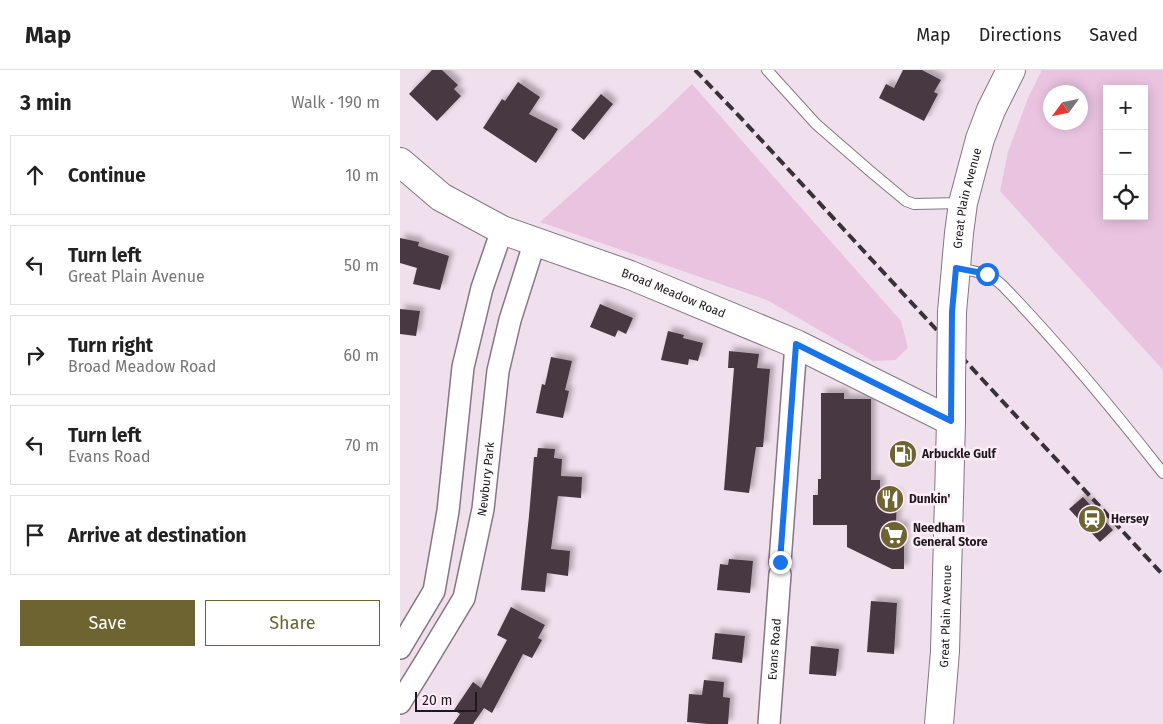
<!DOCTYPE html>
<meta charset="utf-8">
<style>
body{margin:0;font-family:"Fira Sans",sans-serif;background:#f2f2f2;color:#222}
.controls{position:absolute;right:15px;top:15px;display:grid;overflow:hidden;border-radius:0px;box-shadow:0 2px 12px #0003}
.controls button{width:45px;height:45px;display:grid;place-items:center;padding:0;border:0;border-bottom:1px solid #e0e0e0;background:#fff;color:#222;font:25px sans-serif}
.compass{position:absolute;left:643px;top:15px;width:45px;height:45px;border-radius:50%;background:#fff;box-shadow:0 2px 12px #0003;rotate:237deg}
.scale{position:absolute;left:15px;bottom:12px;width:62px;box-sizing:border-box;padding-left:5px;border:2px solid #1f191e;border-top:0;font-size:14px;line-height:18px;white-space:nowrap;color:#1f191e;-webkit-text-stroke:4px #feedf9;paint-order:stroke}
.stop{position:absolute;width:15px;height:15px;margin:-11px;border:4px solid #1a73e8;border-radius:50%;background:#fff}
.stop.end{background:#1a73e8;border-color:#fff;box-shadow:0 1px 5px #0008}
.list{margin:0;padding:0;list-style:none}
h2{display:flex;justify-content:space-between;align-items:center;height:65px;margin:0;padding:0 20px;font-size:21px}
h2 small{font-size:16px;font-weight:400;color:#767676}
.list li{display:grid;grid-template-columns:32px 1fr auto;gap:15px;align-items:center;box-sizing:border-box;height:80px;margin:0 10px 10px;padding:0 10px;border:1px solid #e0e0e0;border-radius:0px}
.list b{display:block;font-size:19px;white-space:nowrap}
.list p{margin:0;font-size:16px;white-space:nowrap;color:#767676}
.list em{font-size:16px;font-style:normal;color:#767676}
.actions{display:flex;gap:10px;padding:15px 20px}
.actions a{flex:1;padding:11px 0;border:1px solid #6e6431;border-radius:0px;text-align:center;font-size:18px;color:#6e6431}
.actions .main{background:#6e6431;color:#fff}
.icon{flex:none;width:28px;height:28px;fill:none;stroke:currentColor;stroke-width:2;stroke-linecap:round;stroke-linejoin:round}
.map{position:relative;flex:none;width:763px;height:654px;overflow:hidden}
header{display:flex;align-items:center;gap:30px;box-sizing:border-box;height:70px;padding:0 25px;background:#fff;border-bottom:1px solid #e0e0e0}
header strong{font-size:24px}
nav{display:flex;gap:28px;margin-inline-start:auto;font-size:18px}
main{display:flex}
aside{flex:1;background:#fff}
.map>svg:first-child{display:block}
.green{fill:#eac3e0;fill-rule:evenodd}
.building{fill:#463943;filter:url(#shadow)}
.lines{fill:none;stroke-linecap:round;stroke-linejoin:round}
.lane-casing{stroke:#867782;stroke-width:12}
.street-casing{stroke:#867782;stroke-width:24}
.secondary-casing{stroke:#867782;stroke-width:30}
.lane{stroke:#fff;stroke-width:10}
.street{stroke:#fff;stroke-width:21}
.secondary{stroke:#fff;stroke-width:28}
.rail{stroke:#383137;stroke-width:4;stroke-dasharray:10 5;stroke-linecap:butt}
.secondary-bridge-casing{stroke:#867782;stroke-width:30;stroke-linecap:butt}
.secondary-bridge{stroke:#fff;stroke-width:28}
.route{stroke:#1a73e8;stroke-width:6}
.labels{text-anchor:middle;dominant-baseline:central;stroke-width:5;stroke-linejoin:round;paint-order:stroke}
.street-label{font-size:12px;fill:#1f191e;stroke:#feedf9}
.poi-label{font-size:12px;font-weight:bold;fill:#1f191e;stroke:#feedf9;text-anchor:start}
</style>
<header>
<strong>Map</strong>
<nav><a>Map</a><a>Directions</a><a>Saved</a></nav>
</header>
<main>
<aside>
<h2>3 min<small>Walk · 190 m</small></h2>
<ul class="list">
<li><svg class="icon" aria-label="ahead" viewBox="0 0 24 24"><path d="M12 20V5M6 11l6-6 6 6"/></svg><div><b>Continue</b></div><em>10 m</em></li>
<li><svg class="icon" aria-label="left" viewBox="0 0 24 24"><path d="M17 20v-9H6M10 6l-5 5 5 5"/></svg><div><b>Turn left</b><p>Great Plain Avenue</p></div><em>50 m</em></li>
<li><svg class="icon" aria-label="right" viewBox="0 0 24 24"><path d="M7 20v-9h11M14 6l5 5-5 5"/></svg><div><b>Turn right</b><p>Broad Meadow Road</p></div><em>60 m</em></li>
<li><svg class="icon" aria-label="left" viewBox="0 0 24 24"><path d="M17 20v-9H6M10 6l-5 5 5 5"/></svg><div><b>Turn left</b><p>Evans Road</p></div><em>70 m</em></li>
<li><svg class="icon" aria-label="arrive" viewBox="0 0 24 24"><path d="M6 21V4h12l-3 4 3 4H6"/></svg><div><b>Arrive at destination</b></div></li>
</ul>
<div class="actions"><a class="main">Save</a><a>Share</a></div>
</aside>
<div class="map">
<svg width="763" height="654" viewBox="0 0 763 654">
<defs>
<filter id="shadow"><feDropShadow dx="4.5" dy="-4.5" stdDeviation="2.5" flood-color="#0004"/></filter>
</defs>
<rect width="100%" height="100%" fill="#f0dfec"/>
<g class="green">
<path d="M642 0H763V300L600 121 608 82 628 28ZM707 19H744V146H707ZM680 22V52H650V22Z"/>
<polygon points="292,14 501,251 508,278 495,290 473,291 367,230 140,152 257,48"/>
</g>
<g class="building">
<polygon points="32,0 42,0 58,15 54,19 61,26 37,51 9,24"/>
<polygon points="503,0 522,0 541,10 534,22 538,24 524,51 479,28 486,14 494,18"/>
<polygon points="118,12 140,27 129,44 158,59 136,93 83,58 102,29 105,31"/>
<polygon points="201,24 213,34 184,70 171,60"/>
<polygon points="0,168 19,172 18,176 49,186 40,220 13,214 17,198 0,193"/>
<polygon points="200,234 233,248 226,264 218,260 215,267 190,257"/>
<polygon points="0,239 20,241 16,266 0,264"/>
<polygon points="268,261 284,265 283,268 303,273 298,291 289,289 288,295 261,290"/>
<polygon points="329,281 359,284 357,298 370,299 363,377 356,377 349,423 324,420 334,298 328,298"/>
<polygon points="151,287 172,291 165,320 169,321 163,348 136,343 142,314 145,315"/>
<polygon points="421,323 444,323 444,329 471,329 471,410 480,410 480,424 497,424 496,455 504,455 504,499 492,499 447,477 447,455 413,455 413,425 418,425 418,409 421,409"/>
<polygon points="138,378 155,379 154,388 162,389 161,406 182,407 181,428 158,426 151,479 170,481 168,506 147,503 145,522 121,520 129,446 134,387 137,387"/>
<polygon points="683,427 713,460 700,472 669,439"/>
<polygon points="329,489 353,491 350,523 317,520 320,494 328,495"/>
<polygon points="471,531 497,533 494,584 467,582"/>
<polygon points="111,537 145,555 138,568 142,570 132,588 123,584 92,643 84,638 73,654 53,654 60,644 54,640 73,612 81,618 107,570 97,565"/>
<polygon points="315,563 345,566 342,593 312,589"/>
<polygon points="411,576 439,579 436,606 409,604"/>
<polygon points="304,610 324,612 323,627 330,628 328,654 308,654 287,652 289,624 302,625"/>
</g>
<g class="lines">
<defs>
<g id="lane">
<polyline points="367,0 416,54 470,101 506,131 514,134 562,133"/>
<path d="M557 198C574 201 590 203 603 216 660 275 712 338 763 403"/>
</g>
<g id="street">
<polyline points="380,492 396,274"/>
<polyline points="0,578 34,521 48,441 63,297 82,218 102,160"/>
<path id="s1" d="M0 633 26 591 64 528 83 439 98 301 110 250 135 171"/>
<path id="s2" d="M369 654 380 504"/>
</g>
<g id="secondary">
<path id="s3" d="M0 92 41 127 102 160 230 205 396 274 551 351"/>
<path id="s4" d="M552 242 559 163 563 133 580 69 591 40 611 0"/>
<path id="s5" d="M539 654 545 581 551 351V311"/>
</g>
</defs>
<use href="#lane" class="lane-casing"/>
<use href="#street" class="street-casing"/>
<use href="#secondary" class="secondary-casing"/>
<use href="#lane" class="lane"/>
<use href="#street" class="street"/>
<use href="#secondary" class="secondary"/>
<polyline class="rail" points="295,0 340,47 763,505"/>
<defs>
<polyline id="secondary-bridge" points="551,311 552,242"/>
</defs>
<use href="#secondary-bridge" class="secondary-bridge-casing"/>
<use href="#secondary-bridge" class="secondary-bridge"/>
</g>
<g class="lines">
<polyline class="route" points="380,492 396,274 551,351 552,242 556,198 587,204"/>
</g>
<defs>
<symbol id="fuel-disc" viewBox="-11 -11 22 22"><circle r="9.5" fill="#6e6431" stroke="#feedf9"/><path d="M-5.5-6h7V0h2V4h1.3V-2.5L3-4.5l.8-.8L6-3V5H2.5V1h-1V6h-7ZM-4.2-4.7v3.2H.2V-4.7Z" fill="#fff"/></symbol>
<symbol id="restaurant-disc" viewBox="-11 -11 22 22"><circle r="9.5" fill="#6e6431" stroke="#feedf9"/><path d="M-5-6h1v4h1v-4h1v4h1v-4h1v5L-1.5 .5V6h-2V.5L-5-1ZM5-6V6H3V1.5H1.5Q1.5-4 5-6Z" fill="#fff"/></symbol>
<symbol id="station-disc" viewBox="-11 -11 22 22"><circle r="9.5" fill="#6e6431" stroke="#feedf9"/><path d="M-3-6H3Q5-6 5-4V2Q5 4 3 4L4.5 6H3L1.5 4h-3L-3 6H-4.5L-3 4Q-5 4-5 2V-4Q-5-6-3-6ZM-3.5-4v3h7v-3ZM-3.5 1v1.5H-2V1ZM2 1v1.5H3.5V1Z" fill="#fff"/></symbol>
<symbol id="supermarket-disc" viewBox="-11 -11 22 22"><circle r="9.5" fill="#6e6431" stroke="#feedf9"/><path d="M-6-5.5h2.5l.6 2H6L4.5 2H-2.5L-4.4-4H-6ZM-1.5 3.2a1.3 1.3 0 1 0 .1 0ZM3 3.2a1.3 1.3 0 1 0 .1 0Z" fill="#fff"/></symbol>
</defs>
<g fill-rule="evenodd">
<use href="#fuel-disc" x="487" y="368" width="32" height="32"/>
<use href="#restaurant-disc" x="474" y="413" width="32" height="32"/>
<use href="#station-disc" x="676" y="433" width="32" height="32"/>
<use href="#supermarket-disc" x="478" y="449" width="32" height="32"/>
</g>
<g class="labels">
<g class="street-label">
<text stroke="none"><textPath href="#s4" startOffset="115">Great Plain Avenue</textPath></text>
<text stroke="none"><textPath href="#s3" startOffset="306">Broad Meadow Road</textPath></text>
<text stroke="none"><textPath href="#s1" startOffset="244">Newbury Park</textPath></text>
<text stroke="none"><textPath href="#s5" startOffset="108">Great Plain Avenue</textPath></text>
<text stroke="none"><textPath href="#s2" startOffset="75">Evans Road</textPath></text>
</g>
<g class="poi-label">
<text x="522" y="384">Arbuckle Gulf</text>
<text x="509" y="429">Dunkin'</text>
<text x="711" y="449">Hersey</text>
<text x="513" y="458">Needham<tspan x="513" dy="14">General Store</tspan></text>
</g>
</g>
</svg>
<div class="controls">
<button>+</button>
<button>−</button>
<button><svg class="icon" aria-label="locate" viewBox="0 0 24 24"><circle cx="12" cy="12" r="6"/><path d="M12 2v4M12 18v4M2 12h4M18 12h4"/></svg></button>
</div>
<svg class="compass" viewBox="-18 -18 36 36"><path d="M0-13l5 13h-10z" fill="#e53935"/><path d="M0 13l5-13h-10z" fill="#767676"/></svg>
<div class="scale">20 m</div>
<div class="stop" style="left:587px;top:204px"></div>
<div class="stop end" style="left:380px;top:492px"></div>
</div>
</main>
